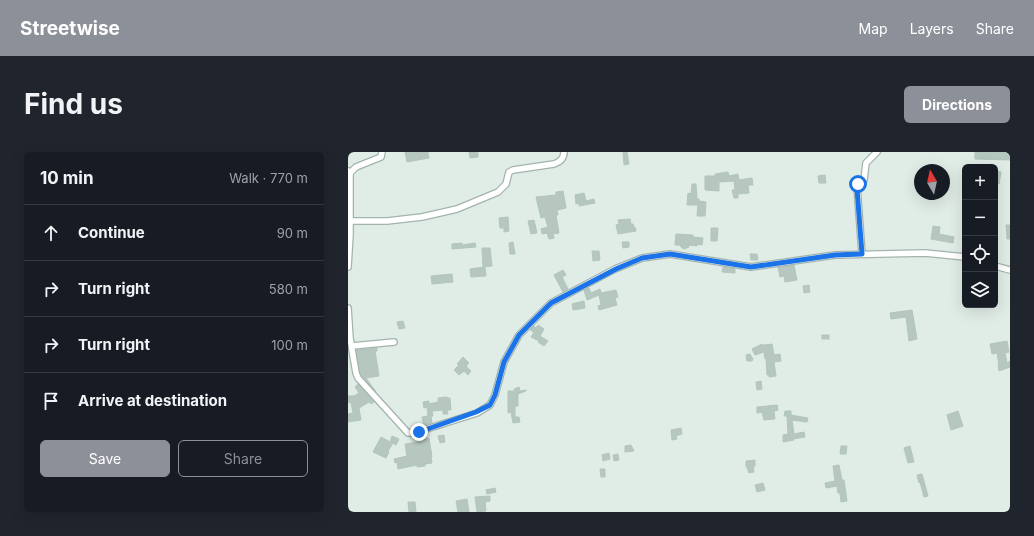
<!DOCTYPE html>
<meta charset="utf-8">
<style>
body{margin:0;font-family:Inter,sans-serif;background:#20242c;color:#f1f3f6}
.controls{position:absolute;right:12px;top:12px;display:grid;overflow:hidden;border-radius:6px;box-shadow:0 4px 16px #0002}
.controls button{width:36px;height:36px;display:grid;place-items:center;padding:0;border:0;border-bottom:1px solid #363941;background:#171b24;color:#f1f3f6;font:20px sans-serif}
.compass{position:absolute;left:566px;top:12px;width:36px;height:36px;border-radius:50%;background:#171b24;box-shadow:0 4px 16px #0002;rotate:351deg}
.stop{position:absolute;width:12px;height:12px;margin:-9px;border:3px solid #1a73e8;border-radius:50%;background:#fff}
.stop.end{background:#1a73e8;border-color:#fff;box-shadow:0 1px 4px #0008}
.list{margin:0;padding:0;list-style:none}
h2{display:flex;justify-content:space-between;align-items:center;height:52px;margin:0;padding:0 16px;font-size:17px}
h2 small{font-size:13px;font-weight:400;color:#9ea1a6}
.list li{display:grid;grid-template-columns:26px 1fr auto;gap:12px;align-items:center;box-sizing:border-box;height:56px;padding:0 16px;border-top:1px solid #363941}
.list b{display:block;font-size:15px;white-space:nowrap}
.list em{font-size:13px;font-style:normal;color:#9ea1a6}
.actions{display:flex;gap:8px;padding:12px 16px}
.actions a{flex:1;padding:9px 0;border:1px solid #8c9099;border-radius:6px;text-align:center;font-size:14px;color:#8c9099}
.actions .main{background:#8c9099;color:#fff}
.icon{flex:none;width:22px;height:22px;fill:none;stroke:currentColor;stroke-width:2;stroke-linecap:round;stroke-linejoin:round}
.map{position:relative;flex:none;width:662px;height:360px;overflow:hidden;border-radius:6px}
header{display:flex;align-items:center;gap:24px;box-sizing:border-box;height:56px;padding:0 20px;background:#8c9099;color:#fff}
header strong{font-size:19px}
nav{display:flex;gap:22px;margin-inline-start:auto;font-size:14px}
.intro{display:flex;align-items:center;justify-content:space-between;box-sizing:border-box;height:96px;padding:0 24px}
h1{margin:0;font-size:28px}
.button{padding:10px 18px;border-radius:6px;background:#8c9099;color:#fff;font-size:14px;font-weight:700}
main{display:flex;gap:24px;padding:0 24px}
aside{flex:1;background:#171b24;border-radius:6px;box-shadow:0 4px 16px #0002}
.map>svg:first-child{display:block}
.building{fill:#b5c7bf;stroke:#b2c6bd}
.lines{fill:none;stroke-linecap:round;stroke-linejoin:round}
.street-casing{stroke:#a3b4ad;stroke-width:8}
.street{stroke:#fff;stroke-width:5.5}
.route{stroke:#1a73e8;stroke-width:5}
</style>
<header>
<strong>Streetwise</strong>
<nav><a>Map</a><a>Layers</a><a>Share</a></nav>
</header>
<div class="intro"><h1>Find us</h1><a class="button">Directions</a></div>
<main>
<aside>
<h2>10 min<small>Walk · 770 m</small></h2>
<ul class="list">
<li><svg class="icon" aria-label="ahead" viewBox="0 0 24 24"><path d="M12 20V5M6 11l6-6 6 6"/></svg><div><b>Continue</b></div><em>90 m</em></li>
<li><svg class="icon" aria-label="right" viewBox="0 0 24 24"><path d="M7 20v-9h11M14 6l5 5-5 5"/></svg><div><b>Turn right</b></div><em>580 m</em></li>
<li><svg class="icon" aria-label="right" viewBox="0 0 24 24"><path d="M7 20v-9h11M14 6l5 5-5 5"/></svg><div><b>Turn right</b></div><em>100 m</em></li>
<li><svg class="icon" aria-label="arrive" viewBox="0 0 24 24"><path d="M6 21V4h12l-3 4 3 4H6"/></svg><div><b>Arrive at destination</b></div></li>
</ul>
<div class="actions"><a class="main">Save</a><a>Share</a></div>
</aside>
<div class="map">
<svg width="662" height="360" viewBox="0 0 662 360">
<rect width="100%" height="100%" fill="#e0ece6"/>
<g class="building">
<polygon points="57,0 80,0 81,6 59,10"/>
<polygon points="121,0 130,0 130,5 122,6"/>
<polygon points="275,0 279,0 281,12 276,13"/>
<polygon points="627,0 662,0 662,8 627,7"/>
<polygon points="649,19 653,20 651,32 648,31"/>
<polygon points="380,20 381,24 390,22 391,28 404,26 405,33 400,33 401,41 390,42 390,46 386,46 384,38 387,38 386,29 371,30 371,39 357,38 357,24 367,24 367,22"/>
<polygon points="477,23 478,31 471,31 470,24"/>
<polygon points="344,32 348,32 349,47 351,47 351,49 358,50 357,64 349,64 350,53 339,53 340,41 343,42"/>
<polygon points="215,39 218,56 209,58 210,63 208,63 211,81 205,82 206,86 201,87 199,81 194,82 193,77 200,75 197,65 193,66 188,45 208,43 208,40"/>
<polygon points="236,41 238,49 246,47 247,51 231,54 231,51 228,52 227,43"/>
<polygon points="160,65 161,79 156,80 156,76 152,76 151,66"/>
<polygon points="282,67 283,72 285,72 286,75 287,75 288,79 270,82 268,73 271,72 270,68"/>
<polygon points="186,68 189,81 183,82 180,69"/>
<polygon points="658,73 662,73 662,87 659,87"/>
<polygon points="585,74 592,75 591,82 606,85 605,91 583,87"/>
<polygon points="363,76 370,76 369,89 363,89"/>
<polygon points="328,82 345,83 345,85 355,86 354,93 349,92 349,94 341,93 341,95 336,97 333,95 332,93 327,93"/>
<polygon points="165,90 167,102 162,102 161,91"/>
<polygon points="274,90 281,90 281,95 275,96"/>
<polygon points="114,91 114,93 127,91 128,95 104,97 104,92"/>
<polygon points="134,96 142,96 144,114 135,115"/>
<polygon points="244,99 251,99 252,108 245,109"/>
<polygon points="402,102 409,102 410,108 403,108"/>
<polygon points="446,113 449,128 437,130 436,124 432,125 430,115"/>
<polygon points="137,115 138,124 123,125 122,117"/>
<polygon points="375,115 387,117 387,121 374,120"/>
<polygon points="215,118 218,123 214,125 220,137 215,140 206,123"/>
<polygon points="104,122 105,130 84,132 83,124"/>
<polygon points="461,133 462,140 456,141 455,134"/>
<polygon points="241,136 243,141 252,137 253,141 268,138 270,145 267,146 269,153 251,158 250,154 253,153 251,143 239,148 236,138"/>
<polygon points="236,149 237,156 225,158 224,152"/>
<polygon points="564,158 569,187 561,189 558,165 543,167 542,161"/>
<polygon points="55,169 57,176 51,177 49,170"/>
<polygon points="190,173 196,177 192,184 200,189 196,194 190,190 191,189 183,185 186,180 182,178 186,174 188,176"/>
<rect x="474" y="183" width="7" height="4"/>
<polygon points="659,189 661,200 657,201 659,211 662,209 662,215 651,219 650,213 651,213 649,201 644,202 642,192"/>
<polygon points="414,192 415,193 417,193 424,192 426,203 432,202 433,209 426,210 428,224 421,225 421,223 419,223 418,206 417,207 416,200 407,203 404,197"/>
<polygon points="29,196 29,199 27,199 31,224 18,226 28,240 14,224 12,220 8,198"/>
<polygon points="402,202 405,207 404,209 399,209 398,203"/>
<polygon points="115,205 121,211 118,214 123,219 120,223 116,219 111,223 106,218 111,213 109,212"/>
<polygon points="413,229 414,237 409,238 408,230"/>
<polygon points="10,232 26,250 23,252 21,250 11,256 13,268 0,270 0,262 5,261 3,251 0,250 0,244 6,244 11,241 7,235"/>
<polygon points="171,235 172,239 178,238 178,239 170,242 170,254 167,254 167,265 171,265 172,270 165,271 163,260 160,261 160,239 167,239 166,237"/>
<polygon points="99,245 99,246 102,246 103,258 99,258 100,262 95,262 95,258 84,259 85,264 83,264 84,271 76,274 74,265 80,264 79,255 76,256 75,250 81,249 81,252 90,250 90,246"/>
<polygon points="429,253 430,258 426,259 427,267 416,268 414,260 409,261 409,255"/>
<polygon points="437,259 443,259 443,263 460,266 459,270 444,268 446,282 456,280 457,285 445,287 446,288 435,290 435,283 440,282 439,264 436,264"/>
<polygon points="610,259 615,274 603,278 599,263"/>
<polygon points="333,276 334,282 328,284 329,287 324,288 323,278"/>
<polygon points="96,283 97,290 92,291 90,284"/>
<polygon points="44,284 51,287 48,293 45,291 40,299 41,300 38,306 25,300 33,285 42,290"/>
<polygon points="81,286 84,305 83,305 84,311 77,312 77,314 69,315 69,313 50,317 49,310 47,311 46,307 59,304 57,292 76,289 75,287"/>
<polygon points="283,293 286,299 277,300 277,294"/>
<polygon points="493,294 499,294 498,302 492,302"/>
<polygon points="562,294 566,310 560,311 556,296"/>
<polygon points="261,301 262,307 255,309 254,303"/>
<polygon points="270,302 271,308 266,309 265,303"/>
<polygon points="407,308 407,314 405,315 406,320 401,321 399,315 398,315 398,309"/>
<polygon points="491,313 494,328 496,328 499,349 493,350 492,341 490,341 489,334 478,336 477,331 487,329 485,314"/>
<polygon points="252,317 257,317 257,325 253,325"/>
<polygon points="574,322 580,344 576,345 572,330 571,331 569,323"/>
<polygon points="415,331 417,338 409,340 407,333"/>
<polygon points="147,336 148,340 139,342 138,338"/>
<polygon points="142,344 142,349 137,350 138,359 129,360 127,345"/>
<polygon points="119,347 121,360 110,360 108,349"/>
<polygon points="60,350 67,350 68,360 61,360"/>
</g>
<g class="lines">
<defs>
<g id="street">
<polyline points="0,19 2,21 2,83 0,115"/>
<polyline points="2,21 8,15 33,5 34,0"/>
<path d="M2 69H39L74 65 109 57 150 40 158 32 161 20 165 18 206 12C212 10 216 7 216 0"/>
<polyline points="514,102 509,34 510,32 516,28 518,11 529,0"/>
<polyline points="647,114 662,118"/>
<polyline points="0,156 2,186 8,221 10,226 60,281 66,281 129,261 142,253 147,243 156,210 171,183 203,151 267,117 294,106 322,102 403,115 487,103 577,101 617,105"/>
<polyline points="4,194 46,190"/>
</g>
</defs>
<use href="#street" class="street-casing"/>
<use href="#street" class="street"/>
</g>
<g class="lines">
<polyline class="route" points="71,280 128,260 142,253 147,243 156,210 171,183 203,151 268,117 294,106 322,102 403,115 487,103 514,102 509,37 510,32"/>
</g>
</svg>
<div class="controls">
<button>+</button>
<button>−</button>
<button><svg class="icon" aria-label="locate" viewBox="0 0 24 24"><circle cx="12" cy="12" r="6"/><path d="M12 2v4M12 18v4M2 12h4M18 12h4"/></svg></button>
<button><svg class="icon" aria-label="layers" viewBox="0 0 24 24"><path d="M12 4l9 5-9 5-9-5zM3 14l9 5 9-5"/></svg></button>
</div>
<svg class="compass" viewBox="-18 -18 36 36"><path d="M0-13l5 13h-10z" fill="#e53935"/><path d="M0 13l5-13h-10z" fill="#9ea1a6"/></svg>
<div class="stop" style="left:510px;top:32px"></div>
<div class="stop end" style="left:71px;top:280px"></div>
</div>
</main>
